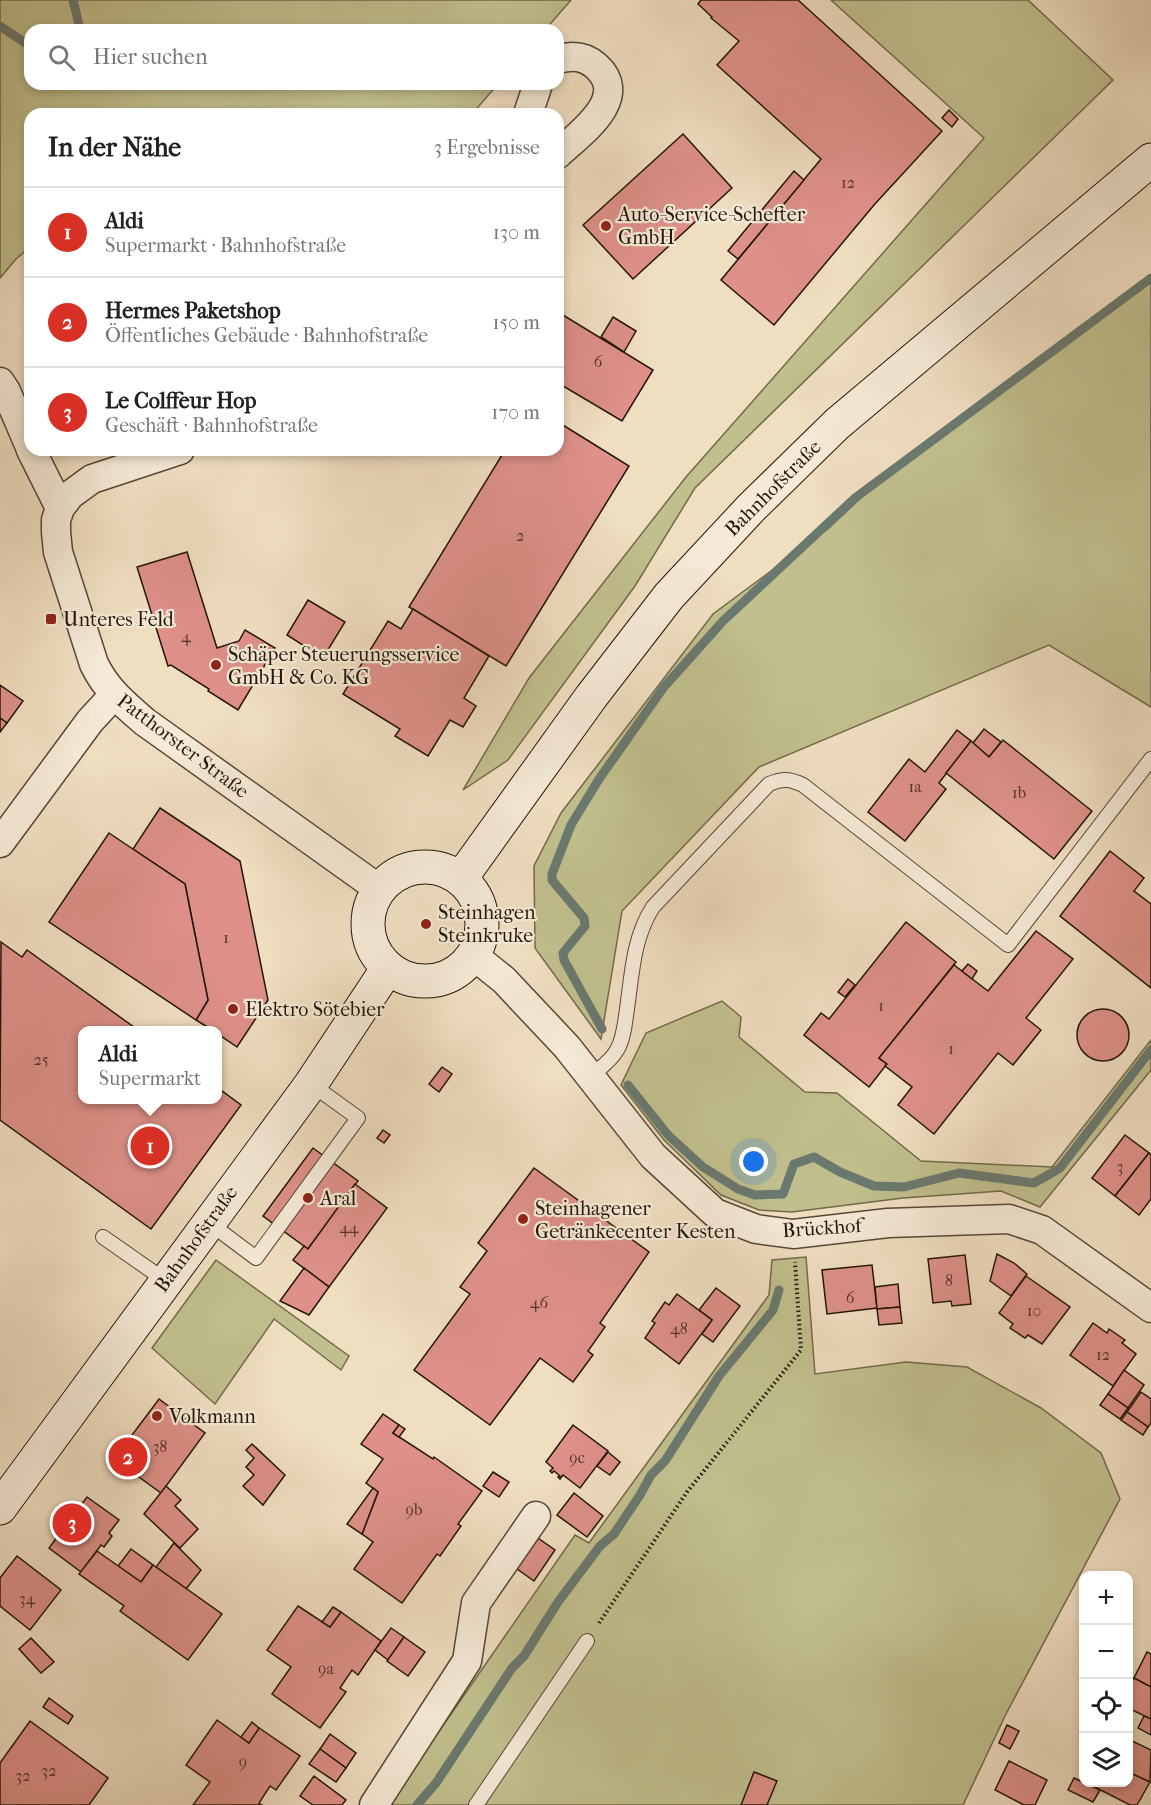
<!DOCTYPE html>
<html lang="de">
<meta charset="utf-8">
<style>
body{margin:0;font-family:"IM FELL French Canon",serif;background:#f2f2f2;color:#222}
.controls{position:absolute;right:18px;bottom:18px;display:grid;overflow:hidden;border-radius:12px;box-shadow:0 3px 9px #0003}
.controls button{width:54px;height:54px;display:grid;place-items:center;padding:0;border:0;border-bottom:2px solid #e0e0e0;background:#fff;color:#222;font:30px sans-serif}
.you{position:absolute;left:754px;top:1162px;width:21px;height:21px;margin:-15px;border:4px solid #fff;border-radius:50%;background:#1a73e8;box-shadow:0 0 0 9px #1a73e833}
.badge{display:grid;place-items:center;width:39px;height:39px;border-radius:50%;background:#d93025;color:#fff;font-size:20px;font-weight:700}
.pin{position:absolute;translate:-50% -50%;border:3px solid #fff;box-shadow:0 2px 6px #0006}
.popup{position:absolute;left:78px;top:1026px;width:144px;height:78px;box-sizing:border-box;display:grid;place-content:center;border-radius:12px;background:#fff;filter:drop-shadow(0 2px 4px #0005);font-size:20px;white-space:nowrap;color:#767676}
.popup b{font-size:22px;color:#222}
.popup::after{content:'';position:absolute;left:50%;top:100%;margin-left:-12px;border:12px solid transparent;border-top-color:#fff}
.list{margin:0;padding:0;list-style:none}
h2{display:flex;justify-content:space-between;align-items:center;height:78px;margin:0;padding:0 24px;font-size:26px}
h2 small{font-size:20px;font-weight:400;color:#767676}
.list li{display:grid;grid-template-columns:39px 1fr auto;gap:18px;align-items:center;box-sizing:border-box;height:90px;padding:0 24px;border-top:2px solid #e0e0e0}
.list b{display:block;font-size:22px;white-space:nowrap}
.list p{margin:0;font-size:20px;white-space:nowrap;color:#767676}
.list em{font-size:20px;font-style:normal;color:#767676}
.icon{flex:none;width:33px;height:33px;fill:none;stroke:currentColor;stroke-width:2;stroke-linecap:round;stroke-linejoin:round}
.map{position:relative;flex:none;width:1151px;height:1805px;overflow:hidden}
.search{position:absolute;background:#fff;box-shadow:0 3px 9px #0003;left:24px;top:24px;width:540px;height:66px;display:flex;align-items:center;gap:15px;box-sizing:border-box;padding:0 21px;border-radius:18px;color:#767676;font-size:22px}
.panel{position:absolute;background:#fff;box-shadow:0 3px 9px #0003;left:24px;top:108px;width:540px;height:348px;border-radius:18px}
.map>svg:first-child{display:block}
.green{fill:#c1bf8d;stroke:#726a4a;stroke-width:1.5}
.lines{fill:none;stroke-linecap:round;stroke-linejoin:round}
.stream{stroke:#6a796f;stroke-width:9}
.building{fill:#de9089;stroke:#231508;stroke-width:1.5}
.lane-casing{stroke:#564736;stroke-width:16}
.street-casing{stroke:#564736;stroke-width:31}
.secondary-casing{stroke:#231508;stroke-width:35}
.path{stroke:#231508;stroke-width:4;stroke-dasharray:1.5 3;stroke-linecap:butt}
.lane{stroke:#f5ead7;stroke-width:14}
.street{stroke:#f5ead7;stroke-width:28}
.secondary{stroke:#f5ead7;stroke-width:33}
.poi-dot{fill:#8f2418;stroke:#f5ead7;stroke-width:2}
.labels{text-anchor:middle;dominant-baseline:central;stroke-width:4.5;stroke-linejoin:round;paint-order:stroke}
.number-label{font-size:16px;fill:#523428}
.poi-label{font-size:20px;fill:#231508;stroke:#f5ead7;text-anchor:start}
.street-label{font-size:20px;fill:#231508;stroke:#f5ead7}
</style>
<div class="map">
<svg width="1151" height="1805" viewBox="0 0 1151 1805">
<rect width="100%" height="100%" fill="#f0dec1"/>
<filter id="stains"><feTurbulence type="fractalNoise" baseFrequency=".00333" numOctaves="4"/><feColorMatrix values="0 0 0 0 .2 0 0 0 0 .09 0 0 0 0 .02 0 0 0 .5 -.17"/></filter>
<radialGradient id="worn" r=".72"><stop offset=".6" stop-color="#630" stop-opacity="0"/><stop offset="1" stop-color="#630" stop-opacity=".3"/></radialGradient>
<g class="green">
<polygon points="0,0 571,0 545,30 30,30 30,84 498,84 472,114 30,114 30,247 16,259 0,278"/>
<polygon points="831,0 1028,0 1113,80 695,488 635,586 508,760 463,790 529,678 686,477 984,138"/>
<polygon points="1151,276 1151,707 1049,645 759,767 622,911 601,1039 535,948 534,866 561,813 713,614 829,528 865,494"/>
<polygon points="722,1001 741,1017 739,1037 805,1092 837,1093 921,1161 1052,1167 1151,1040 1151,1070 1040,1207 1001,1191 903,1198 792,1212 759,1210 721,1195 664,1140 621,1085 646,1033"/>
<polygon points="806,1257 815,1374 906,1362 967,1367 1041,1408 1101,1453 1120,1499 1006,1714 963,1805 388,1805 575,1535 589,1543 769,1295 772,1260"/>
<polygon points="216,1260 349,1356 341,1370 274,1319 215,1404 152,1348"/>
</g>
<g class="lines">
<g class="stream">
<polyline points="73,0 79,25 77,30"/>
<polyline points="0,26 30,46"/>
<polyline points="602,1029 564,960 563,953 585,926 584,918 552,880 552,874 571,825 599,779 664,687 723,621 855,498 1151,278"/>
<polyline points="628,1085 668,1135 703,1167 738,1189 755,1195 783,1194 794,1164 814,1157 840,1172 874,1186 904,1187 959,1173 1034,1183 1060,1168 1151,1050"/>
<polyline points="417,1805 436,1783 512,1668 524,1656 558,1602 600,1546 614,1534 640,1495 651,1475 665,1461 719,1376 773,1310 779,1290"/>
</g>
</g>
<g class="building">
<polygon points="701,0 798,0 942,131 874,205 774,325 721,280 821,159 717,65 739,41 711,18 712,17 698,4"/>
<polygon points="949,110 958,119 952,127 942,118"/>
<polygon points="683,134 732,188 633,279 583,225"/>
<polygon points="794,171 804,180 738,259 728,251"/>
<polygon points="558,312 653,370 622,421 558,383"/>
<polygon points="613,317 636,331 624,352 601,337"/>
<polygon points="558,422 629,466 506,666 409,607 505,450 558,450"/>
<polygon points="187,552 217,648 239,641 245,630 275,648 238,710 208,691 209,689 171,665 168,666 137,567"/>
<polygon points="308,600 345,622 323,658 287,635"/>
<polygon points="413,609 489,656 464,698 476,706 463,727 450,720 428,756 395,736 400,729 343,694 388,621 401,629"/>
<polygon points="0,685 23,701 7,723 0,718"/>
<polygon points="0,718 7,723 0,732"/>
<polygon points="984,729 1001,742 989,757 973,743"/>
<polygon points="957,730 971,741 939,783 946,789 905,841 868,812 909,759 925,772"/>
<polygon points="1003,740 1092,811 1054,859 946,773 971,741 989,757"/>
<polygon points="160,808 240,861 268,1000 237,1047 218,1034 218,1030 212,1030 196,1020 208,1000 185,884 133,849"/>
<polygon points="109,833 185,884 208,1000 196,1020 49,922"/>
<polygon points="1110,851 1144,878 1134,891 1151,904 1151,988 1060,916"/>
<polygon points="906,922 956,962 879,1058 887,1064 869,1087 804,1035 821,1013 829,1019"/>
<polygon points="1036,931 1073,959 1026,1018 1041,1030 1013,1065 998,1053 934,1134 898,1105 912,1087 885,1066 887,1064 879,1058 954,965 988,991"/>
<polygon points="1,942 22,957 27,950 138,1030 82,1030 82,1100 218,1100 218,1088 241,1105 151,1229 0,1120"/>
<polygon points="968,964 977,971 972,979 962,971"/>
<polygon points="848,979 855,985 845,997 838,992"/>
<circle cx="1103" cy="1035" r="26"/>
<polygon points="442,1067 452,1074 439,1092 429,1084"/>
<polygon points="383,1130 390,1135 384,1143 377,1138"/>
<polygon points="1125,1135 1149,1153 1115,1196 1092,1178"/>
<polygon points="313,1148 358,1181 308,1249 263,1216"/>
<polygon points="1149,1153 1151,1155 1151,1199 1139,1215 1115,1196"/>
<polygon points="534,1168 649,1252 600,1323 605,1327 588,1351 593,1355 573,1382 540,1358 490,1425 414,1370 470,1294 460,1287 487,1251 478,1243"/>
<polygon points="355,1184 387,1208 329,1287 293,1260 304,1246 308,1249"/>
<polygon points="997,1254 1014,1263 1027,1274 1011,1296 990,1281"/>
<polygon points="965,1255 971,1304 952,1306 951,1301 933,1303 928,1259"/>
<polygon points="872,1265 877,1308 827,1314 822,1270"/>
<polygon points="304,1268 329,1287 309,1315 280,1301"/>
<polygon points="1026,1276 1070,1307 1042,1344 1028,1335 1025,1338 1010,1328 1013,1324 999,1313"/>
<polygon points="898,1284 900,1307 877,1309 875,1287"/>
<polygon points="716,1288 740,1306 713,1342 702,1334 712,1320 699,1310"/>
<polygon points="677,1294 712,1320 679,1364 645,1338 655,1323 652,1321 665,1302 669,1305"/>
<polygon points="900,1307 902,1323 879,1325 877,1309"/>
<polygon points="1093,1323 1107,1333 1109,1329 1125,1340 1122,1343 1136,1354 1113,1386 1070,1355"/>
<polygon points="1124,1370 1144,1385 1128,1408 1108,1394"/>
<polygon points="1141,1392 1151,1399 1151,1423 1148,1427 1127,1412"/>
<polygon points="1108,1394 1128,1408 1120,1419 1100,1405"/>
<polygon points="159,1399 205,1433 161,1493 114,1459"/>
<polygon points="1127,1412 1148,1427 1143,1435 1121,1420"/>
<polygon points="383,1414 399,1425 393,1433 433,1459 434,1457 482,1491 458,1524 461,1526 440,1556 437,1554 402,1603 354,1569 373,1542 362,1534 378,1492 366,1483 383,1459 361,1444"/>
<polygon points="399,1425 405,1429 399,1437 393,1433"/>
<polygon points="573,1425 608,1451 580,1488 563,1475 560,1479 558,1477 560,1476 554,1471 552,1473 550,1471 553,1468 546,1462"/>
<polygon points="252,1444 285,1475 263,1505 243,1486 254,1475 246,1467 254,1458 246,1450"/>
<polygon points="608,1452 620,1462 610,1475 597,1466"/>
<polygon points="493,1472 509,1482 499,1497 483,1486"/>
<polygon points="166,1486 181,1500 175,1506 198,1529 180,1548 144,1514"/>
<polygon points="373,1488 378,1492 362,1534 347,1524"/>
<polygon points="574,1493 603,1516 587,1537 557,1515"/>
<polygon points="87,1497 119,1520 109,1533 112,1536 104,1547 101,1545 81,1572 49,1548"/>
<polygon points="535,1536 555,1550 534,1581 513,1566"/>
<polygon points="174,1543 201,1570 186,1589 156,1567"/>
<polygon points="131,1549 153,1565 141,1582 118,1566"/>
<polygon points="97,1551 141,1582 153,1565 222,1614 188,1660 120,1611 124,1606 79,1574"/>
<polygon points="17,1556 61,1590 30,1630 0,1606 0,1578"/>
<polygon points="298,1606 330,1627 341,1612 381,1641 358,1675 352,1670 340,1688 346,1692 320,1728 272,1694 291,1667 267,1650"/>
<polygon points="333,1607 341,1612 330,1627 322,1622"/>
<polygon points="391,1628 404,1637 388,1660 375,1650"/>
<polygon points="404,1637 425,1652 408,1676 387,1661"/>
<polygon points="31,1638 54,1662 41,1673 19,1649"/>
<polygon points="1147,1652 1151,1654 1151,1687 1134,1678"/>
<polygon points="1134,1678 1151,1687 1151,1719 1128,1708 1128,1689"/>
<polygon points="49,1698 73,1716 68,1724 43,1707"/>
<polygon points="1144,1716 1151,1719 1151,1735 1138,1728"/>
<polygon points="217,1720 249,1743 259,1728 300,1756 276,1790 270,1786 259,1803 262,1805 193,1805 210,1782 186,1765"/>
<polygon points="30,1721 108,1778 89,1805 0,1805 0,1763"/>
<polygon points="252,1722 259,1728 249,1743 241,1737"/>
<polygon points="1007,1725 1019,1731 1010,1749 999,1743"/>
<polygon points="330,1734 356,1753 346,1768 320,1749"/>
<polygon points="1128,1739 1151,1750 1150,1782 1128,1772"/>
<polygon points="320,1749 346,1768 336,1782 309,1764"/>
<polygon points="1009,1761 1047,1780 1035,1805 1024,1805 995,1790"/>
<polygon points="754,1772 777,1781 767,1805 741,1805"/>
<polygon points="1128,1772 1150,1782 1137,1805 1130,1805 1085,1782 1128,1782"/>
<polygon points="314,1776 346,1800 342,1805 313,1805 300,1796"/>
<polygon points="1074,1778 1100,1790 1093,1802 1068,1790"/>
</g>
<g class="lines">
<defs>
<g id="lane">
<path d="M591 1076C600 1068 611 1061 617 1050 624 1038 625 1022 627 1009 632 974 633 938 653 907L769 784C783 778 790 779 803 785L1008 945 1151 759"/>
<polyline points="208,1222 256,1258 358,1118 311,1084"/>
<polyline points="103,1237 166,1281"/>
<polyline points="476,1805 587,1641"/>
</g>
<g id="street">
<path d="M558 59C573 55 585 56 596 66 632 98 579 134 558 154"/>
<polyline points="528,114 538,84"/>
<polyline points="0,382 6,391 30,447"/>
<polyline points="31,450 60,508"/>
<path d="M180 450 92 479 70 495 60 508 56 520V532L58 552 94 664C106 689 124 704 145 722L379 889"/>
<polyline points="0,843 90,721 114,695"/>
<polyline points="474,956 504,980 567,1047 653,1156 715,1213 756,1229 793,1234 888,1223 1009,1219 1042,1230 1151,1308"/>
<polyline points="374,1805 467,1661 476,1603 536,1516"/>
</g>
<g id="secondary">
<circle cx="425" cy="924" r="57"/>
<polyline points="461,878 591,697 669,596 751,508 837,424 1151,160"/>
<polyline points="0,1508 311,1084 388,968"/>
</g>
</defs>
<use href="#lane" class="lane-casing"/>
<use href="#street" class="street-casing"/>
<use href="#secondary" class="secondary-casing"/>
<polyline class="path" points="599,1623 687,1492 801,1350 795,1262"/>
<use href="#lane" class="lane"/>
<use href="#street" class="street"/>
<use href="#secondary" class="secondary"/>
</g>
<g class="poi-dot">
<circle cx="606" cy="226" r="6"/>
<rect x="45" y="613" width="12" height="12" rx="3"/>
<circle cx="216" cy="665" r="6"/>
<circle cx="426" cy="924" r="6"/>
<circle cx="233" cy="1009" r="6"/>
<circle cx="308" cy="1198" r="6"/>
<circle cx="523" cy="1219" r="6"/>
<circle cx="157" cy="1416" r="6"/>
</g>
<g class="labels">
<g class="number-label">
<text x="848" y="182">12</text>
<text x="598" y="361">6</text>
<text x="520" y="535">2</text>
<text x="186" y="636">4</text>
<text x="915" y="786">1a</text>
<text x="1019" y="792">1b</text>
<text x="226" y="937">1</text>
<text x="881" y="1005">1</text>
<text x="951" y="1048">1</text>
<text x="41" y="1059">25</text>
<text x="1120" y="1166">3</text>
<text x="349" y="1227">44</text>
<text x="949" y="1280">8</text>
<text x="850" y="1297">6</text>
<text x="539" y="1302">46</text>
<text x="1034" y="1310">10</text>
<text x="679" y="1328">48</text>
<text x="1103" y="1354">12</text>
<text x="160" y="1446">38</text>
<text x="577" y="1457">9c</text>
<text x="414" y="1509">9b</text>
<text x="27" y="1598">34</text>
<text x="326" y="1668">9a</text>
<text x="243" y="1761">9</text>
<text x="49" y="1770">32</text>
<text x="23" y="1775">32</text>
</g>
<g class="poi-label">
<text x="618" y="214">Auto-Service-Schefter<tspan x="618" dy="23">GmbH</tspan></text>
<text x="63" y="619">Unteres Feld</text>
<text x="228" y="654">Schäper Steuerungsservice<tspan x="228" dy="23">GmbH &amp; Co. KG</tspan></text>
<text x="438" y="912">Steinhagen<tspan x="438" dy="23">Steinkruke</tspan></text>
<text x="245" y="1009">Elektro Sötebier</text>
<text x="320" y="1198">Aral</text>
<text x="535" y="1208">Steinhagener<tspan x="535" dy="23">Getränkecenter Kesten</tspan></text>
<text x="169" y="1416">Volkmann</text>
</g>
<g class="street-label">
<text transform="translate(773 488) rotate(-45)">Bahnhofstraße</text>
<text transform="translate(183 746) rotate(37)">Patthorster Straße</text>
<text transform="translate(822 1228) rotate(-4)">Brückhof</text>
<text transform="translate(196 1239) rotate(-54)">Bahnhofstraße</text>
</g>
</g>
<rect width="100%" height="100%" filter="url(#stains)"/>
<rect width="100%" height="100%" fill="url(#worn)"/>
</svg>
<div class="controls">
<button>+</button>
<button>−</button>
<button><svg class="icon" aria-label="locate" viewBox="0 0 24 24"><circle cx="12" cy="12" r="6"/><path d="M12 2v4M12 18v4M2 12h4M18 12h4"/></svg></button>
<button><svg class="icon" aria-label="layers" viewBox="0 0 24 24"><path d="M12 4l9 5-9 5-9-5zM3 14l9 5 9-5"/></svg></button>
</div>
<div class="you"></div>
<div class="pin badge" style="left:150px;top:1146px">1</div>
<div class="popup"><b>Aldi</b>Supermarkt</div>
<div class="pin badge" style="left:128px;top:1457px">2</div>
<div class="pin badge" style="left:72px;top:1523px">3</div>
<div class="search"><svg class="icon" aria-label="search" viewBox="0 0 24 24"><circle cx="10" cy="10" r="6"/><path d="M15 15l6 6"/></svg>Hier suchen</div>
<section class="panel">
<h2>In der Nähe<small>3 Ergebnisse</small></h2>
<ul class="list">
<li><span class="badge">1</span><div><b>Aldi</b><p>Supermarkt · Bahnhofstraße</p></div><em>130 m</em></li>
<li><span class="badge">2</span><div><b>Hermes Paketshop</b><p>Öffentliches Gebäude · Bahnhofstraße</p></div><em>150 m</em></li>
<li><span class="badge">3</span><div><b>Le Colffeur Hop</b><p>Geschäft · Bahnhofstraße</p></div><em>170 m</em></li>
</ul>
</section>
</div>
